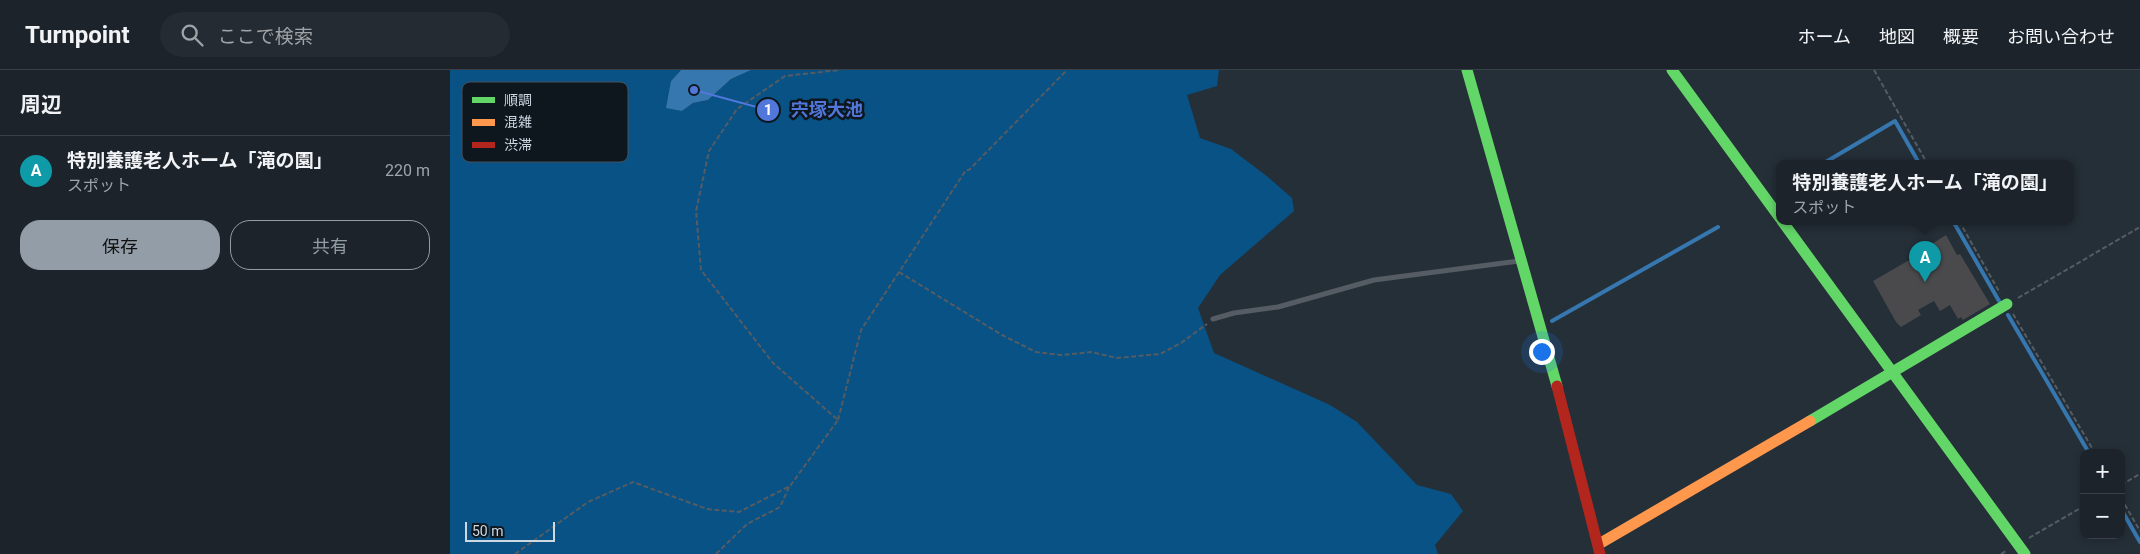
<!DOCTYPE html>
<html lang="ja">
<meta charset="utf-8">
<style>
body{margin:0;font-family:Roboto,"Noto Sans JP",sans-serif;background:#252b32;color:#f1f3f6}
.controls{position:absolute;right:15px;bottom:15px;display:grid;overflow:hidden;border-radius:10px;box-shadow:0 2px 8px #0003}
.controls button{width:45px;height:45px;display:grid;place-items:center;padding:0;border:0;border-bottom:1px solid #3a4047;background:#1c232a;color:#f1f3f6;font:25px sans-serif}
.scale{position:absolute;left:15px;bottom:12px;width:90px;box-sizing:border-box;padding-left:5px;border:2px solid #cdd8e3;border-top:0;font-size:14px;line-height:18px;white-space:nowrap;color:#cdd8e3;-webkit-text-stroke:4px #0e161e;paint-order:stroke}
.you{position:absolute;left:1091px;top:281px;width:18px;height:18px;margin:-12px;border:4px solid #fff;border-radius:50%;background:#1a73e8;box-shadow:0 0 0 8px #1a73e833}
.badge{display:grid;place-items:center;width:32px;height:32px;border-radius:50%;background:#929da7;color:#fff;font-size:16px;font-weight:700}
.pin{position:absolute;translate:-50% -41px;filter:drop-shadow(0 1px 2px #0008)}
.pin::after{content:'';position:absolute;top:26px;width:18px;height:15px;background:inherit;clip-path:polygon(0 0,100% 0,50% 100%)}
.popup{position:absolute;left:1326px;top:90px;width:298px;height:65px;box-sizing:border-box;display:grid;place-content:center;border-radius:10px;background:#1c232a;filter:drop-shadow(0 1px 4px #0005);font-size:16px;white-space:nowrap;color:#a0a4a8}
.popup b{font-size:19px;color:#f1f3f6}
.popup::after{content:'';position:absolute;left:50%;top:100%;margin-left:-10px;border:10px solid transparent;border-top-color:#1c232a}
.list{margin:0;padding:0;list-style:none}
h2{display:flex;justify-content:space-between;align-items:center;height:65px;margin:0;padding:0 20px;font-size:21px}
h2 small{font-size:16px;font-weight:400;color:#a0a4a8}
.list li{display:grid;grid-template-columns:32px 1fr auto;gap:15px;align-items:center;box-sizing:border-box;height:70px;padding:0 20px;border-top:1px solid #3a4047}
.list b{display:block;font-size:19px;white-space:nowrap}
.list p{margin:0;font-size:16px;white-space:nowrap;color:#a0a4a8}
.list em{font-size:16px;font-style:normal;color:#a0a4a8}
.actions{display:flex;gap:10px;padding:15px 20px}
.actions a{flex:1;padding:11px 0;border:1px solid #929da7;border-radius:20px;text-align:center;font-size:18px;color:#929da7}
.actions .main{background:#929da7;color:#111}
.icon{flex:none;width:28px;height:28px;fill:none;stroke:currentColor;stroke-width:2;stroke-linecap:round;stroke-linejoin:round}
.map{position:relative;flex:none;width:1690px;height:484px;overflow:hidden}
header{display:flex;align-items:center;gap:30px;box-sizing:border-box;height:70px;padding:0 25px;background:#1c232a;border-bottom:1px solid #3a4047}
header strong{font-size:24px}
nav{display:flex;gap:28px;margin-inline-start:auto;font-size:18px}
.search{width:350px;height:45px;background:#252b32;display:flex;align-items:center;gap:12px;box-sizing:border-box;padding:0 18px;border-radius:28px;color:#a0a4a8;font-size:19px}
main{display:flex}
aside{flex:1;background:#1c232a}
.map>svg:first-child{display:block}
.forest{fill:#095285}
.water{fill:#3677af}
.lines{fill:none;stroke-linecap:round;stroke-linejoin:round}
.stream{stroke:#3677af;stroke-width:4}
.building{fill:#4a4a4c}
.path{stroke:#555c62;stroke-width:2;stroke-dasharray:5 2.5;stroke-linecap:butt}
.lane{stroke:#555c63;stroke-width:5}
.fast{stroke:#63d668;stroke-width:11}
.slow{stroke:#ff974d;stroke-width:11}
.jam{stroke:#b3261e;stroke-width:11}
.key{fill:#0e161e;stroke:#475059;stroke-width:1}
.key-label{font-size:14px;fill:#cdd8e3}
.leader{fill:none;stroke:#5277db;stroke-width:2}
.callout-dot{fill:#5277db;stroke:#0e161e;stroke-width:2}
.mark-label{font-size:15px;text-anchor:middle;font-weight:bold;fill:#fff}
.callout-label{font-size:18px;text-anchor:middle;font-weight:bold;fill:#5277db;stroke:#0e161e;stroke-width:5;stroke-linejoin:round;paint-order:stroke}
</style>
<header>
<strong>Turnpoint</strong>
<div class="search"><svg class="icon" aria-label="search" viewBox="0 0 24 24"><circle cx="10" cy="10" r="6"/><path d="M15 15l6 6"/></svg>ここで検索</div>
<nav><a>ホーム</a><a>地図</a><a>概要</a><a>お問い合わせ</a></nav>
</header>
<main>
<aside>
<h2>周辺<small></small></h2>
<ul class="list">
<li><span class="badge" style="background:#0f9aa8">A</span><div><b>特別養護老人ホーム「滝の園」</b><p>スポット</p></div><em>220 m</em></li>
</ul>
<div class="actions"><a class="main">保存</a><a>共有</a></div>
</aside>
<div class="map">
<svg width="1690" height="484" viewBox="0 0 1690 484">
<rect width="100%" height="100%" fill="#252f38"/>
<polygon class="forest" points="0,0 231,0 221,11 232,41 243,33 258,30 281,9 301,0 769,0 767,16 737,25 750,68 781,79 818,107 842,128 844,141 770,205 748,238 764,283 880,335 907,352 967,415 1001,424 1013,441 985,475 988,484 0,484"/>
<polygon class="water" points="231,0 301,0 281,9 258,30 243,33 232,41 216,38 221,11"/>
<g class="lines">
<g class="stream">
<polyline points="1374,93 1445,51 1469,93"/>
<polyline points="1503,151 1549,231"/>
<polyline points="1558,245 1639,383"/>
<polyline points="1102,251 1268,157"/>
<polyline points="1671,439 1690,472"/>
</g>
</g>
<polygon class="building" points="1496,165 1507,185 1510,184 1540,234 1513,250 1511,247 1508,249 1500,235 1490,241 1484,231 1468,240 1471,245 1451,257 1446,252 1423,211 1475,181 1474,179"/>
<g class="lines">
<g class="path">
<polyline points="1424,0 1477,93"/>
<polyline points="1509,151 1550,223"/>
<polyline points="449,202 552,265 586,282 611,285 641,282 667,288 710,284 731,273 757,254"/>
<polyline points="1568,228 1690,157"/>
<polyline points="1563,244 1645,383"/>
<polyline points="388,350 411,260 516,100 519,100 617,0"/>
<polyline points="1671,415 1690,404"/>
<polyline points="1671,428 1690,461"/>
<polyline points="1579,468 1634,436"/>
<polyline points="65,484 138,432 183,412 257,439 289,442 340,416 388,350 323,293 251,200 246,141 259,81 287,39 335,6 390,0"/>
<polyline points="266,484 297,454 330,437 339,417"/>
<polyline points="1551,484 1556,481"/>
</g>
<polyline class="lane" points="763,249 784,243 828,237 924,210 1069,191"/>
<g class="fast">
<polyline points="1017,0 1107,316"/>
<polyline points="1222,0 1330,148"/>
<polyline points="1332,151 1575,484"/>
<polyline points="1360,351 1557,234"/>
</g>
<polyline class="slow" points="1149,474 1360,351"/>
<polyline class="jam" points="1107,316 1150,484"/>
</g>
<rect x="12" y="12" width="166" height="80" rx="8" class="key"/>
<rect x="22" y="27" width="23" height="6" fill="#63d668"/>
<rect x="22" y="49" width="23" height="7" fill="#ff974d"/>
<rect x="22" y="72" width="23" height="6" fill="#b3261e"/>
<g class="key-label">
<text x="54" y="35">順調</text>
<text x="54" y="57">混雑</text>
<text x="54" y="80">渋滞</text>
</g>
<path class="leader" d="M244 20L318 40"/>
<g class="callout-dot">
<circle cx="244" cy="20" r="5"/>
<circle cx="318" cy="40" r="12"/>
</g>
<g class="mark-label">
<text x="318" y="45">1</text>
</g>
<g class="callout-label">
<text x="377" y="46">宍塚大池</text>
</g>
</svg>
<div class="controls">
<button>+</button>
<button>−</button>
</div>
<div class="scale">50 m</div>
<div class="you"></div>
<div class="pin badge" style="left:1475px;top:212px;background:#0f9aa8">A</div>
<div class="popup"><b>特別養護老人ホーム「滝の園」</b>スポット</div>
</div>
</main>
